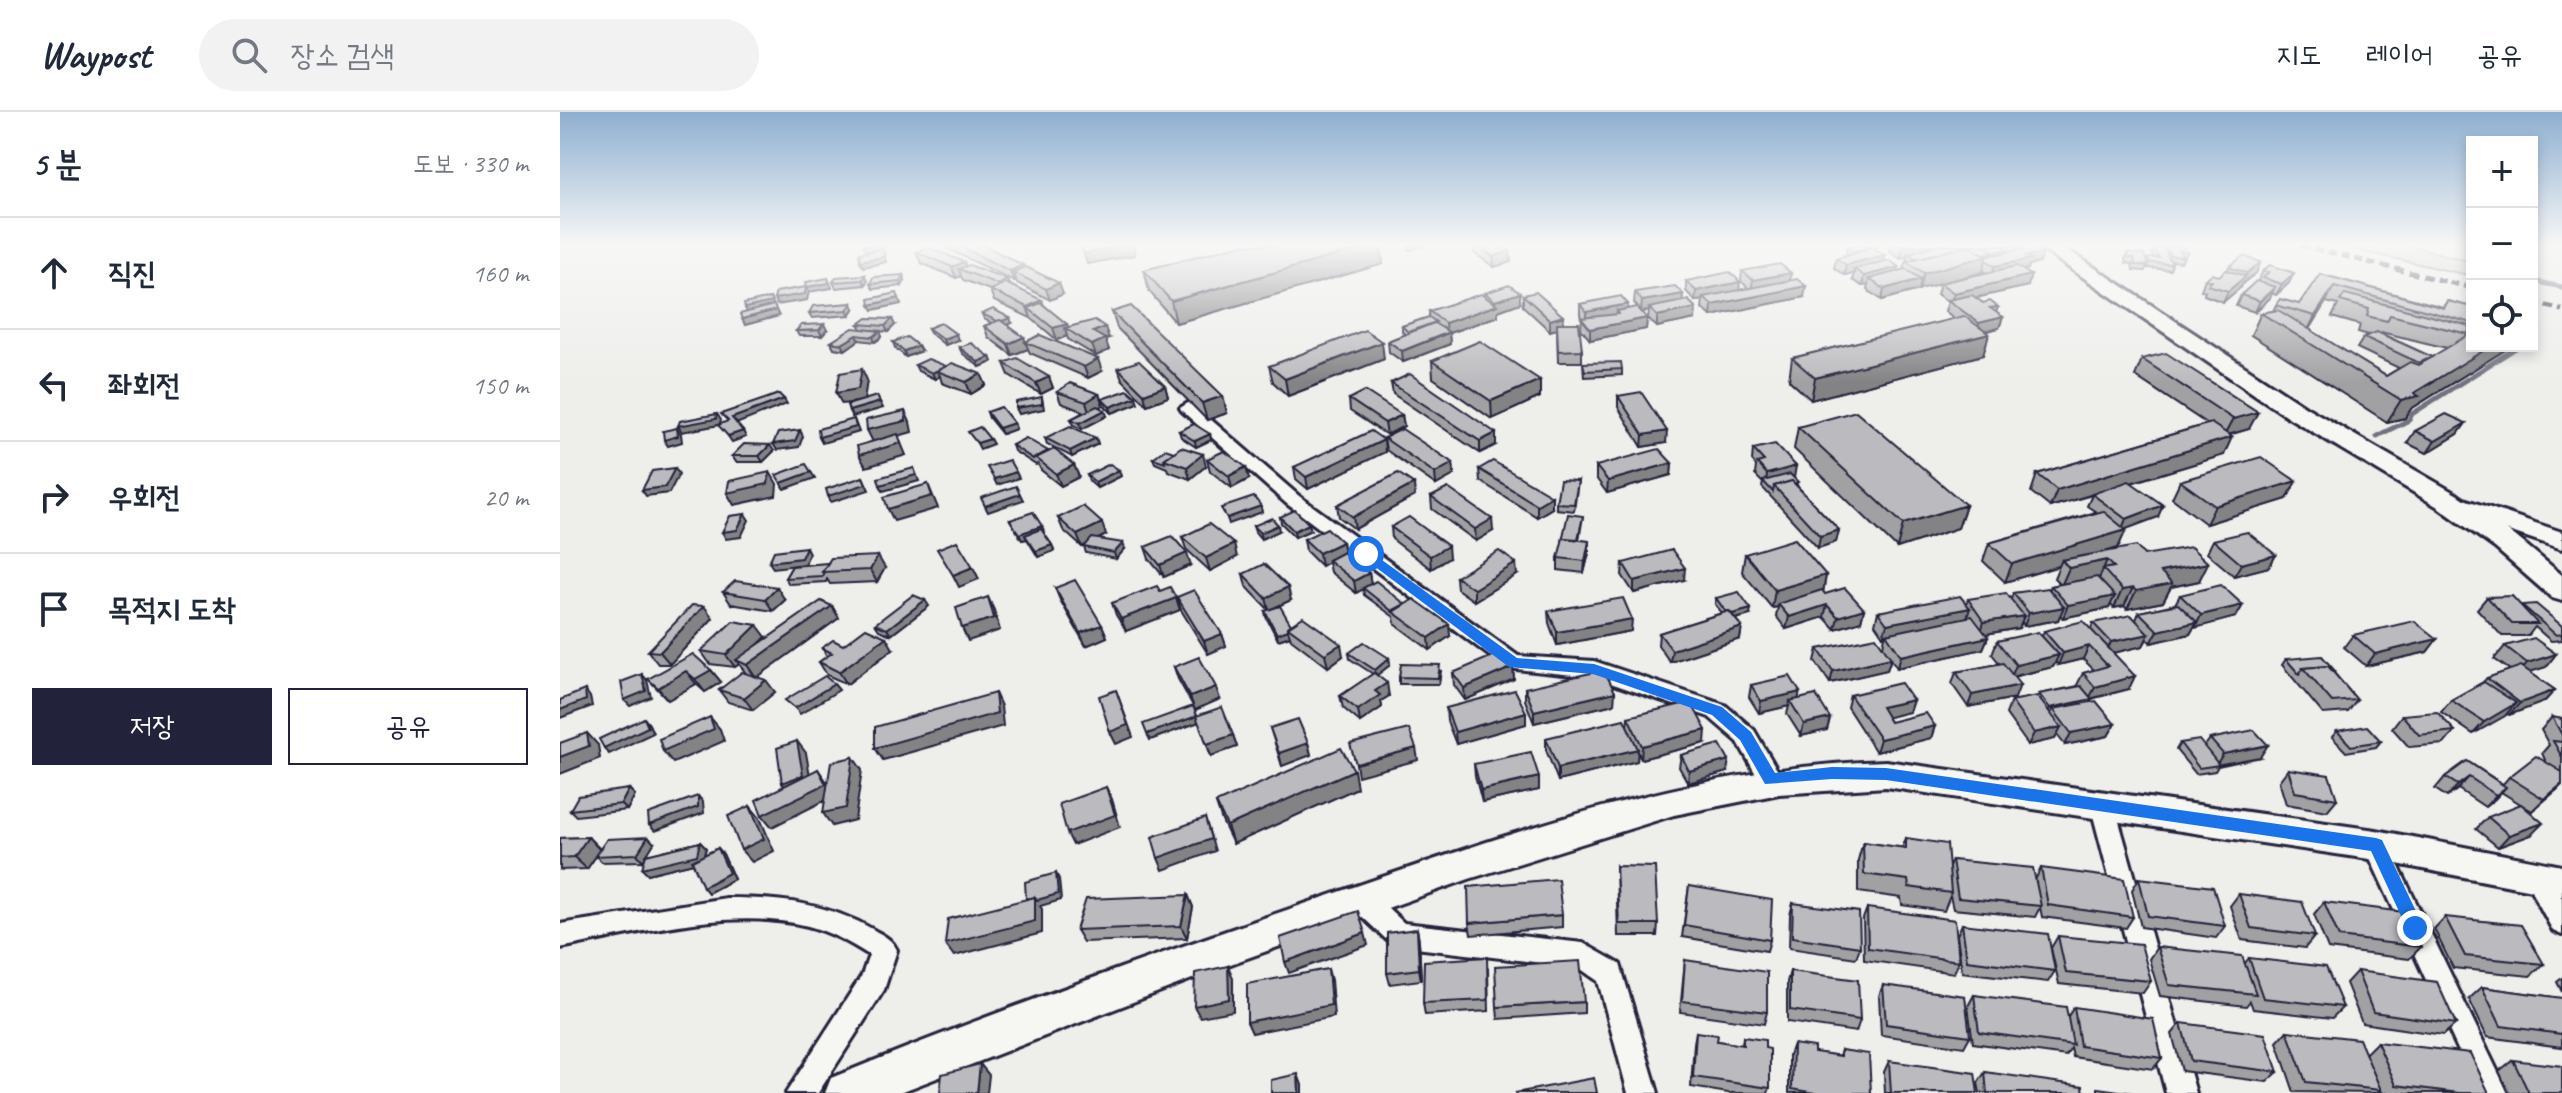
<!DOCTYPE html>
<html lang="ko">
<meta charset="utf-8">
<style>
body{margin:0;font-family:Caveat,"Poor Story",sans-serif;background:#f2f2f3;color:#1f2937}
.controls{position:absolute;right:24px;top:24px;display:grid;overflow:hidden;border-radius:0px;box-shadow:0 4px 12px #0003}
.controls button{width:72px;height:72px;display:grid;place-items:center;padding:0;border:0;border-bottom:2px solid #e0e1e3;background:#fff;color:#1f2937;font:40px sans-serif}
.stop{position:absolute;width:24px;height:24px;margin:-18px;border:6px solid #1a73e8;border-radius:50%;background:#fff}
.stop.end{background:#1a73e8;border-color:#fff;box-shadow:0 2px 8px #0008}
.list{margin:0;padding:0;list-style:none}
h2{display:flex;justify-content:space-between;align-items:center;height:104px;margin:0;padding:0 32px;font-size:34px}
h2 small{font-size:26px;font-weight:400;color:#747a83}
.list li{display:grid;grid-template-columns:52px 1fr auto;gap:24px;align-items:center;box-sizing:border-box;height:112px;padding:0 32px;border-top:2px solid #e0e1e3}
.list b{display:block;font-size:30px;white-space:nowrap}
.list em{font-size:26px;font-style:normal;color:#747a83}
.actions{display:flex;gap:16px;padding:24px 32px}
.actions a{flex:1;padding:18px 0;border:2px solid #22223b;border-radius:0px;text-align:center;font-size:28px;color:#22223b}
.actions .main{background:#22223b;color:#fff}
.icon{flex:none;width:44px;height:44px;fill:none;stroke:currentColor;stroke-width:2;stroke-linecap:round;stroke-linejoin:round}
.map{position:relative;flex:none;width:2002px;height:981px;overflow:hidden}
header{display:flex;align-items:center;gap:48px;box-sizing:border-box;height:112px;padding:0 40px;background:#fff;border-bottom:2px solid #e0e1e3}
header strong{font-size:38px}
nav{display:flex;gap:44px;margin-inline-start:auto;font-size:28px}
.search{width:560px;height:72px;background:#f2f2f3;display:flex;align-items:center;gap:20px;box-sizing:border-box;padding:0 28px;border-radius:44px;color:#747a83;font-size:30px}
main{display:flex}
aside{flex:1;background:#fff}
.map>svg:first-child{display:block}
.green{fill:#d0d0d1;stroke:#797986;stroke-width:2}
.lines{fill:none;stroke-linecap:round;stroke-linejoin:round}
.stream{stroke:#727281;stroke-width:5}
.minor-casing{stroke:#22223b;stroke-width:6}
.secondary-casing{stroke:#22223b;stroke-width:6}
.primary-casing{stroke:#22223b;stroke-width:6}
.minor{fill:#f6f6f2;fill-rule:evenodd}
.secondary{fill:#f6f6f2;fill-rule:evenodd}
.primary{fill:#f6f6f2;fill-rule:evenodd}
.rail{stroke:#22223b;stroke-width:5;stroke-dasharray:9 5;stroke-linecap:butt}
.wall{fill:#a1a1a4;stroke:#22223b;stroke-width:2;fill-rule:evenodd}
.shaded-wall{fill:#838386;stroke:#22223b;stroke-width:2}
.building{fill:#bbbbbf;stroke:#22223b;stroke-width:2}
.route{fill:#1a73e8}
</style>
<header>
<strong>Waypost</strong>
<div class="search"><svg class="icon" aria-label="search" viewBox="0 0 24 24"><circle cx="10" cy="10" r="6"/><path d="M15 15l6 6"/></svg>장소 검색</div>
<nav><a>지도</a><a>레이어</a><a>공유</a></nav>
</header>
<main>
<aside>
<h2>5 분<small>도보 · 330 m</small></h2>
<ul class="list">
<li><svg class="icon" aria-label="ahead" viewBox="0 0 24 24"><path d="M12 20V5M6 11l6-6 6 6"/></svg><div><b>직진</b></div><em>160 m</em></li>
<li><svg class="icon" aria-label="left" viewBox="0 0 24 24"><path d="M17 20v-9H6M10 6l-5 5 5 5"/></svg><div><b>좌회전</b></div><em>150 m</em></li>
<li><svg class="icon" aria-label="right" viewBox="0 0 24 24"><path d="M7 20v-9h11M14 6l5 5-5 5"/></svg><div><b>우회전</b></div><em>20 m</em></li>
<li><svg class="icon" aria-label="arrive" viewBox="0 0 24 24"><path d="M6 21V4h12l-3 4 3 4H6"/></svg><div><b>목적지 도착</b></div></li>
</ul>
<div class="actions"><a class="main">저장</a><a>공유</a></div>
</aside>
<div class="map">
<svg width="2002" height="981" viewBox="0 0 2002 981">
<rect width="100%" height="100%" fill="#eeeeeb"/>
<filter id="ink" filterUnits="userSpaceOnUse"><feTurbulence type="fractalNoise" baseFrequency=".0125" numOctaves="2"/><feDisplacementMap in="SourceGraphic" scale="16" xChannelSelector="R" yChannelSelector="G"/><feConvolveMatrix kernelMatrix="1 2 1 2 8 2 1 2 1" color-interpolation-filters="sRGB"/></filter>
<g filter="url(#ink)">
<polygon class="green" points="1774,133 1847,133 1912,150 1912,164"/>
<g class="lines">
<g class="stream">
<polyline points="1972,169 2002,175"/>
<polyline points="1817,324 1849,308 1852,302 1959,234"/>
</g>
<defs>
<g id="minor">
<polygon points="628,291 634,293 739,384 958,544 1034,549 1165,593 1194,618 1223,668 1219,675 1211,677 1203,675 1178,630 1149,605 1033,565 946,556 727,392 622,299 620,296"/>
<polygon points="1542,682 1550,685 1554,692 1636,981 1606,981 1530,692 1534,685"/>
<polygon points="1816,723 1825,726 1948,981 1918,981 1804,733 1807,726"/>
<polygon points="1977,754 1986,757 2002,786 2002,823 1993,819 1964,765 1968,757"/>
<polygon points="801,776 810,779 844,811 1023,831 1060,852 1098,981 1068,981 1038,869 1018,855 838,834 829,830 792,795 788,787 792,779"/>
<path d="M166 786C219 786 268 791 314 818 324 824 332 827 337 838L324 878 258 981H226L302 863 309 843C290 831 271 820 248 814 168 795 80 821 0 836V812Z"/>
</g>
<g id="secondary">
<polygon points="1889,382 2002,420 2002,437 1880,396 1876,390 1880,384"/>
<path d="M1326 649 1816 718 2002 754V784L1816 748 1326 675 1219 682 1114 703 909 767 676 850 338 981H265L271 966C437 898 607 839 776 781 955 720 1135 654 1326 649Z"/>
</g>
<polygon id="primary" points="1476,133 1500,133 1746,295 1898,383 1955,424 2002,463 2002,489 1992,486 1935,436 1878,395 1728,305"/>
</defs>
<use href="#minor" class="minor-casing"/>
<use href="#secondary" class="secondary-casing"/>
<use href="#primary" class="primary-casing"/>
<use href="#minor" class="minor"/>
<use href="#secondary" class="secondary"/>
<use href="#primary" class="primary"/>
<g class="rail">
<polyline points="1740,133 1912,176"/>
<polyline points="1972,190 2002,198"/>
</g>
</g>
<g class="wall">
<polygon points="378,133 423,133 463,153 464,156 503,182 490,188 457,171 456,168 454,169 388,137 386,134 383,135"/>
<polygon points="913,133 942,133 951,150 934,155 914,141"/>
<path d="M1332 133H1472L1480 151 1469 153 1468 157 1464 158 1468 174 1416 186 1423 191 1438 195 1436 201 1443 205 1439 216 1426 219 1429 222 1423 243 1251 288 1229 268 1232 246 1395 207 1385 199 1388 190 1377 182 1380 171 1359 176V178L1322 188 1307 178 1308 173 1302 174 1292 168 1294 161 1284 163 1274 156 1276 146 1288 142 1286 140 1287 135 1317 134 1316 138 1325 143 1324 150 1339 155 1338 160 1344 158 1347 144 1340 146 1330 139ZM1423 158 1427 161 1380 171 1423 160Z"/>
<polygon points="1605,133 1628,140 1621,150 1611,149 1612,152 1610,158 1588,156 1587,154 1585,159 1573,158 1572,152 1566,151 1565,147 1567,141 1586,150 1588,146 1594,146 1591,141 1593,136 1604,136"/>
<polygon points="356,140 406,154 450,173 484,193 508,215 549,226 545,227 549,238 536,244 508,227 507,224 497,228 471,206 434,189 430,178 403,168 401,164 396,166 361,151"/>
<polygon points="823,152 616,211 589,179 584,158"/>
<polygon points="1710,153 1729,171 1716,183 1712,181 1710,186 1695,200 1676,194 1681,183 1698,169 1703,159"/>
<polygon points="1669,155 1696,161 1683,171 1681,175 1663,190 1644,183 1645,179 1641,178 1645,167 1659,164 1667,158"/>
<polygon points="1182,159 1230,168 1244,185 1151,204 1142,196 1143,188 1135,189 1126,179 1126,169 1179,178 1188,176 1181,169"/>
<path d="M1760 162 1883 195 1887 189 1912 195V234L1950 235 1851 297 1845 306 1827 310 1691 223 1701 201 1713 199 1716 193 1739 192ZM1766 190 1778 193 1772 205 1800 213 1798 220 1809 223 1804 225 1797 236 1839 256 1826 264 1749 217ZM1821 220 1887 236 1872 245 1820 221Z"/>
<polygon points="343,163 345,168 342,174 313,177 310,172"/>
<polygon points="276,165 307,168 305,173 276,176 273,170"/>
<polygon points="1075,180 1123,182 1122,189 1135,207 1097,215 1088,207 1089,199 1082,200 1087,206 1086,217 1030,228 1021,217 1022,206 1020,203 1020,192 1068,192 1067,197 1080,198 1074,191"/>
<polygon points="925,181 960,191 938,199 938,204 889,221 890,232 843,250 829,240 828,229 845,222 842,220 842,214 869,205 869,199 925,184"/>
<polygon points="963,183 1003,211 1022,238 1022,250 998,250 997,217 990,219 963,194"/>
<polygon points="294,197 290,203 252,206 249,201"/>
<polygon points="552,200 667,301 647,308 557,216"/>
<polygon points="422,202 452,211 448,213 466,230 542,259 528,266 470,241 468,237 452,243 428,225 424,214 432,211 424,207"/>
<polygon points="299,212 335,213 328,220 310,218 320,219 322,225 315,230 299,228 285,238 274,236 271,230 302,217"/>
<polygon points="368,216 398,228 385,233 370,221"/>
<polygon points="267,218 262,224 239,224 236,219"/>
<polygon points="333,230 361,239 346,245 335,236"/>
<polygon points="399,235 430,245 432,250 420,255 402,241"/>
<polygon points="824,247 728,284 713,270 709,254"/>
<polygon points="1582,247 1689,317 1669,323 1664,343 1571,371 1598,405 1565,417 1558,436 1545,440 1584,443 1639,469 1611,475 1603,490 1567,497 1564,494 1554,496 1551,493 1549,496 1503,506 1500,503 1498,508 1464,514 1462,510 1459,516 1426,522 1428,525 1423,537 1337,556 1331,547 1327,558 1270,571 1255,549 1258,537 1323,534 1325,524 1323,524 1315,512 1318,500 1406,492 1408,487 1451,487 1453,481 1489,478 1491,474 1500,472 1494,466 1499,454 1445,470 1423,449 1429,431 1536,400 1527,394 1532,383 1490,395 1471,380 1477,362 1647,312 1575,264"/>
<polygon points="872,249 980,268 980,285 932,307 873,266"/>
<polygon points="444,251 489,265 493,276 481,282 449,263"/>
<polygon points="1023,251 1062,257 1062,263 1024,265"/>
<polygon points="355,253 386,255 421,262 426,273 411,282 382,271 380,264 375,267 358,259"/>
<polygon points="558,256 605,274 608,285 587,293 562,267"/>
<polygon points="831,271 936,333 920,341 833,282"/>
<polygon points="497,280 539,282 543,293 540,295 547,304 522,317 514,313 511,307 524,300 501,291"/>
<polygon points="1058,284 1106,331 1082,335 1058,295"/>
<polygon points="542,287 578,291 552,301 544,293"/>
<polygon points="789,287 842,303 844,314 827,323 790,299"/>
<polygon points="427,300 454,311 456,317 442,322 429,306"/>
<polygon points="1906,311 1898,322 1867,341 1847,331 1855,319"/>
<polygon points="1238,315 1406,393 1398,416 1337,436 1234,337"/>
<polygon points="619,319 650,322 651,328 636,335 621,325"/>
<polygon points="485,326 536,326 538,332 512,345 487,332"/>
<polygon points="824,326 893,351 894,363 876,373 826,338"/>
<polygon points="824,328 825,340 748,377 736,367 734,355"/>
<polygon points="452,333 488,339 514,353 519,365 501,374 481,358 478,352 476,353 454,339"/>
<polygon points="1193,337 1234,366 1238,375 1279,418 1276,430 1258,436 1202,375 1203,371 1195,363 1196,354 1192,349"/>
<polygon points="214,339 203,350 176,350 172,344"/>
<polygon points="593,346 646,354 630,367 608,359 607,356 595,351"/>
<polygon points="647,347 689,367 672,376 650,359"/>
<polygon points="1112,351 1111,363 1047,381 1036,366 1036,354"/>
<polygon points="919,357 992,396 977,405 920,369"/>
<polygon points="527,363 561,364 537,376 529,369"/>
<polygon points="1018,369 1014,399 996,397 996,391"/>
<polygon points="1620,369 1736,369 1727,387 1646,412 1612,386"/>
<polygon points="855,384 795,417 779,405 777,393"/>
<polygon points="871,385 933,419 916,429 872,397"/>
<polygon points="1023,404 1019,428 1029,429 1029,441 1024,461 998,458 998,446"/>
<polygon points="720,405 751,418 735,425 721,411"/>
<polygon points="498,406 546,423 539,427 565,437 556,447 526,441 524,435 526,433 522,435 503,418"/>
<polygon points="450,408 482,414 483,420 492,433 494,439 478,445 467,427 462,428"/>
<polygon points="693,414 719,419 701,427 695,420"/>
<polygon points="831,415 889,446 871,457 832,427"/>
<polygon points="622,425 677,445 650,459 626,437"/>
<polygon points="744,427 782,430 784,440 809,461 811,472 845,492 890,524 870,538 835,512 834,505 804,483 803,477 796,481 770,460 768,450 761,454 746,439"/>
<polygon points="1653,428 1716,443 1709,455 1674,464 1647,441"/>
<polygon points="585,435 631,453 604,465 589,447"/>
<polygon points="1185,442 1266,463 1263,480 1265,482 1304,497 1301,509 1275,517 1264,505 1226,517 1216,504 1218,495 1212,496 1182,460"/>
<polygon points="1063,451 1124,468 1074,481 1062,463"/>
<polygon points="232,454 325,456 317,470 270,472 267,467 266,470 229,472 225,466"/>
<polygon points="683,462 731,488 712,497 731,513 783,544 768,555 731,527 730,524 718,528 706,505 705,499 709,498 686,474"/>
<polygon points="957,463 914,489 897,477 896,465"/>
<polygon points="495,476 542,513 547,525 526,534 500,488"/>
<polygon points="600,479 620,498 566,519 556,503 552,491"/>
<polygon points="163,480 225,488 213,499 171,492"/>
<polygon points="1620,483 1683,493 1676,505 1634,515 1630,522 1591,531 1587,527 1583,534 1553,541 1569,577 1531,587 1530,590 1555,612 1548,624 1505,633 1497,623 1495,627 1468,633 1446,602 1451,589 1478,585 1479,582 1518,574 1517,573 1523,561 1534,558 1523,547 1498,553 1496,550 1493,555 1453,565 1455,586 1408,595 1392,572 1396,560 1440,552 1432,542 1437,529 1482,524 1484,519 1531,517 1533,511 1576,508 1579,500 1615,492"/>
<polygon points="617,485 662,522 666,534 648,542 621,498"/>
<polygon points="1927,485 1961,494 2002,514 2002,528 1991,529 1975,515 1968,524 1942,524 1917,497"/>
<polygon points="1156,486 1190,503 1176,507 1182,515 1180,527 1110,550 1098,533 1099,521 1162,501 1155,492"/>
<polygon points="272,494 279,506 197,565 215,580 193,598 168,590 159,578 185,560 179,552 175,555 150,552 141,539 206,525 200,531"/>
<polygon points="369,494 331,523 319,518 315,512"/>
<polygon points="988,499 1071,519 997,533 989,511"/>
<polygon points="153,506 110,552 98,552 88,539"/>
<polygon points="1793,523 1877,527 1867,540 1806,554 1784,535"/>
<polygon points="1945,534 1996,542 1986,555 1969,560 1995,578 1984,590 1949,603 1947,602 1913,622 1881,600 1891,588 1923,570 1927,566 1950,558 1934,547"/>
<polygon points="262,536 333,537 287,572 267,563 259,550 267,544"/>
<polygon points="789,541 829,546 830,553 816,563 829,584 821,589 822,595 800,610 783,596 780,584 813,562 790,547"/>
<polygon points="1726,547 1775,559 1774,561 1797,588 1788,600 1763,602 1722,553"/>
<polygon points="614,555 660,587 635,598 637,604 673,623 677,635 651,644 639,610 590,628 633,594 618,567"/>
<polygon points="953,555 954,567 905,588 894,573 893,561"/>
<polygon points="151,558 161,570 145,580 136,572 108,588 88,567"/>
<polygon points="881,559 879,572 839,572 839,565"/>
<polygon points="1191,573 1238,587 1270,606 1267,618 1241,624 1227,602 1229,594 1199,601 1189,585"/>
<polygon points="965,576 1054,592 974,611 965,588"/>
<polygon points="1290,583 1353,588 1349,600 1327,605 1330,610 1375,614 1371,626 1316,640 1287,595"/>
<polygon points="886,596 966,600 966,612 896,632 887,609"/>
<polygon points="1842,603 1895,619 1884,632 1849,635 1832,616"/>
<polygon points="1068,605 1145,631 1081,647 1078,640 1077,649 998,669 986,638 986,626 1067,614"/>
<polygon points="1992,605 2002,607 2002,673 1972,699 1941,680 1925,695 1898,677 1887,685 1875,677 1885,665 1907,649 1943,672 1949,665 1986,650 1982,641 1989,633 1981,618"/>
<polygon points="710,616 748,631 751,643 722,654"/>
<polygon points="1777,619 1821,629 1816,635 1786,640 1772,625"/>
<polygon points="1650,627 1700,645 1658,654 1655,659 1636,662 1616,638 1620,631 1644,635"/>
<polygon points="1121,643 1167,660 1128,671 1119,655"/>
<polygon points="914,652 979,665 979,678 922,690 915,664"/>
<polygon points="1728,657 1777,687 1767,699 1726,692 1719,669"/>
<polygon points="797,676 673,732 662,709 656,691"/>
<polygon points="69,677 75,683 67,698 16,704 10,698"/>
<polygon points="1928,705 1971,723 1938,735 1916,717"/>
<polygon points="28,725 40,737 94,731 86,743 140,730 146,736 144,743 158,736 163,742 174,767 148,781 133,751 88,762 86,743 83,749 42,750 36,744 27,757 0,758 0,726"/>
<polygon points="1346,726 1389,755 1392,748 1475,768 1481,756 1573,805 1566,816 1482,805 1480,795 1475,805 1393,797 1390,784 1384,799 1342,793 1341,786 1298,780 1298,748 1303,730 1342,736"/>
<polygon points="1056,754 1098,812 1097,824 1058,824"/>
<polygon points="1579,766 1665,814 1656,826 1581,815 1572,778"/>
<polygon points="1129,774 1210,828 1207,839 1122,825"/>
<polygon points="1679,782 1755,824 1745,836 1682,828 1670,794"/>
<polygon points="628,783 633,795 627,826 523,830 516,818"/>
<polygon points="1764,790 1861,835 1849,847 1768,837 1754,802"/>
<polygon points="1233,791 1300,835 1296,846 1229,836 1230,803"/>
<polygon points="1307,796 1399,849 1394,861 1304,848 1303,807"/>
<polygon points="1002,803 1002,815 911,823 909,811"/>
<polygon points="1885,805 1984,852 1970,864 1893,856 1874,817"/>
<polygon points="1402,812 1495,859 1488,870 1402,860 1397,823"/>
<polygon points="857,817 859,829 861,868 830,872 827,861"/>
<polygon points="1498,824 1591,869 1583,881 1499,872 1491,836"/>
<polygon points="1597,835 1685,851 1689,846 1783,895 1772,906 1693,897 1690,889 1686,894 1600,884 1589,847"/>
<polygon points="1125,848 1207,900 1204,912 1120,900"/>
<polygon points="928,857 929,899 865,903 863,891"/>
<polygon points="1230,859 1300,908 1296,920 1227,910 1227,870"/>
<polygon points="1797,859 1896,912 1883,923 1802,911 1786,871"/>
<polygon points="2002,866 2002,880 1997,870"/>
<polygon points="1323,873 1410,924 1404,935 1321,923 1319,884"/>
<polygon points="1922,875 2002,886 2002,935 1927,925 1909,887"/>
<polygon points="1414,883 1508,904 1514,895 1602,946 1593,957 1513,945 1511,936 1506,944 1413,931 1408,894"/>
<polygon points="1024,890 1024,901 938,907 937,895"/>
<polygon points="1621,911 1718,960 1707,970 1622,959 1612,922"/>
<polygon points="1727,919 1806,941 1817,930 1929,981 1822,981 1821,978 1818,981 1734,980 1717,930"/>
<polygon points="1136,920 1157,929 1182,933 1183,925 1205,936 1210,976 1208,981 1168,981 1131,975 1134,931"/>
<polygon points="1233,932 1254,940 1279,944 1281,938 1311,981 1229,981 1229,943"/>
<polygon points="1953,948 2002,981 1949,981 1939,959"/>
<polygon points="1329,949 1418,981 1325,981 1324,960"/>
<polygon points="1425,960 1524,981 1420,981 1418,971"/>
</g>
<g class="shaded-wall">
<polygon points="303,133 329,133 306,140"/>
<polygon points="566,133 573,133 575,143 527,152 524,142"/>
<polygon points="814,133 821,133 823,152 616,211 611,189"/>
<polygon points="849,133 867,133 849,138"/>
<polygon points="1351,133 1384,133 1348,141 1347,144 1340,146 1343,135"/>
<polygon points="323,137 326,150 303,155 300,149"/>
<polygon points="1448,137 1447,143 1433,145 1434,140"/>
<polygon points="950,139 951,150 934,155 933,145"/>
<polygon points="1434,140 1431,150 1426,148 1423,160 1360,177 1364,161"/>
<polygon points="1483,141 1480,151 1469,153 1468,157 1432,165 1435,154 1466,144"/>
<polygon points="1325,143 1323,154 1294,157 1294,161 1284,163 1286,153"/>
<polygon points="404,150 408,161 399,157 401,164 396,166 392,155"/>
<polygon points="1701,150 1696,161 1683,171 1681,175 1663,190 1668,179 1685,165 1687,161"/>
<polygon points="463,153 467,164 453,160 456,168 454,169 450,159"/>
<polygon points="1339,155 1337,165 1309,167 1308,173 1302,174 1304,164"/>
<polygon points="1231,161 1229,172 1191,179 1193,168"/>
<polygon points="1734,161 1729,171 1716,183 1722,172"/>
<polygon points="305,163 307,168 305,173 302,168"/>
<polygon points="343,163 345,168 342,174 340,169"/>
<polygon points="1471,163 1468,174 1392,191 1391,190 1394,181"/>
<polygon points="268,166 272,176 249,180 247,175"/>
<polygon points="447,167 451,178 441,183 437,172"/>
<polygon points="1361,167 1359,178 1322,188 1324,177"/>
<polygon points="1180,170 1179,181 1143,185 1143,188 1135,189 1136,179"/>
<polygon points="499,171 503,182 490,188 486,177"/>
<polygon points="1246,174 1244,185 1151,204 1152,193"/>
<polygon points="1774,174 1766,190 1747,220 1755,204"/>
<polygon points="246,175 249,180 247,188 217,193 214,187"/>
<polygon points="1715,175 1710,186 1695,200 1700,189"/>
<polygon points="960,181 960,191 938,199 938,204 889,221 890,232 843,250 842,239 886,222 885,211 935,194 935,189"/>
<polygon points="1123,182 1122,193 1089,196 1089,199 1081,200 1082,189"/>
<polygon points="210,186 215,196 188,202 185,196"/>
<polygon points="339,186 341,192 313,198 310,193"/>
<polygon points="482,188 486,199 468,196 471,206 467,195"/>
<polygon points="292,191 294,197 290,203 287,198"/>
<polygon points="1068,192 1067,203 1059,202 1057,199 1056,205 1026,211 1026,200"/>
<polygon points="1136,196 1135,207 1097,215 1097,204"/>
<polygon points="216,198 219,204 185,213 182,207"/>
<polygon points="1003,204 1003,215 990,219 990,208"/>
<polygon points="1443,205 1439,216 1416,222 1419,211"/>
<polygon points="450,206 452,211 441,216 439,210"/>
<polygon points="1087,206 1086,217 1030,228 1030,217"/>
<polygon points="332,207 335,213 328,220 325,214"/>
<polygon points="264,212 267,218 262,224 259,218"/>
<polygon points="507,212 509,218 505,216 507,224 497,228 493,216"/>
<polygon points="545,215 549,226 545,227 549,238 536,244 532,233 533,220"/>
<polygon points="320,219 322,225 315,230 313,225"/>
<polygon points="396,222 398,228 385,233 383,227"/>
<polygon points="1429,222 1423,243 1251,288 1255,266"/>
<polygon points="297,223 299,228 285,238 282,232"/>
<polygon points="464,225 468,237 452,243 448,232"/>
<polygon points="822,230 824,247 728,284 725,267"/>
<polygon points="358,234 361,239 346,245 344,239"/>
<polygon points="1931,234 1951,234 1851,297 1845,306 1827,310 1841,288 1854,281"/>
<polygon points="430,245 432,250 420,255 418,250"/>
<polygon points="538,247 542,259 528,266 524,255"/>
<polygon points="302,257 307,268 304,289 282,292 276,281"/>
<polygon points="377,259 380,264 375,267 372,261"/>
<polygon points="421,262 426,273 411,282 406,270"/>
<polygon points="489,265 493,276 481,282 476,271"/>
<polygon points="980,268 980,285 932,307 931,289"/>
<polygon points="605,274 608,285 587,293 584,282"/>
<polygon points="539,282 543,293 530,302 526,290"/>
<polygon points="663,284 667,301 647,308 642,291"/>
<polygon points="482,285 484,297 459,302 456,296"/>
<polygon points="576,285 578,291 552,301 550,295"/>
<polygon points="224,287 227,292 176,312 172,306"/>
<polygon points="320,290 323,296 292,305 289,299"/>
<polygon points="545,298 547,304 522,317 520,311"/>
<polygon points="345,299 350,310 352,320 338,324 346,343 306,355 299,343 313,330 307,318"/>
<polygon points="1698,300 1689,317 1664,324 1673,307"/>
<polygon points="157,302 161,308 159,313 122,320 118,314"/>
<polygon points="842,303 844,314 827,323 825,311"/>
<polygon points="294,307 299,320 262,331 259,325"/>
<polygon points="454,311 456,317 442,322 439,316"/>
<polygon points="1906,311 1898,322 1867,341 1875,329"/>
<polygon points="117,316 121,322 122,330 108,334 104,328"/>
<polygon points="240,318 243,324 239,335 217,338 213,332"/>
<polygon points="183,319 186,325 172,330 168,324"/>
<polygon points="1107,319 1106,331 1082,335 1083,323"/>
<polygon points="936,321 936,333 920,341 920,329"/>
<polygon points="650,322 651,328 636,335 635,329"/>
<polygon points="1672,325 1664,343 1490,395 1497,378"/>
<polygon points="536,326 538,332 512,345 510,339"/>
<polygon points="430,327 433,332 420,337 417,331"/>
<polygon points="824,328 825,340 748,377 746,365"/>
<polygon points="210,333 214,339 203,350 199,344"/>
<polygon points="643,342 646,354 630,367 627,355"/>
<polygon points="893,351 894,363 876,373 875,361"/>
<polygon points="1112,351 1111,363 1047,381 1048,369"/>
<polygon points="514,353 519,365 501,374 496,362"/>
<polygon points="1236,354 1234,366 1206,372 1207,362"/>
<polygon points="686,355 689,367 672,376 669,364"/>
<polygon points="115,356 119,362 109,381 86,384 82,378"/>
<polygon points="354,356 359,369 323,379 320,373"/>
<polygon points="559,358 561,364 537,376 535,370"/>
<polygon points="210,360 217,372 216,384 174,393 167,381"/>
<polygon points="251,360 255,366 225,377 221,371"/>
<polygon points="456,360 459,366 437,373 434,367"/>
<polygon points="303,365 309,378 271,390 268,384"/>
<polygon points="1736,369 1727,387 1646,412 1655,394"/>
<polygon points="368,372 378,396 334,409 328,397"/>
<polygon points="854,372 855,384 795,417 793,405"/>
<polygon points="460,382 463,388 428,400 425,394"/>
<polygon points="992,384 992,396 977,405 977,393"/>
<polygon points="1406,393 1398,416 1337,436 1343,412"/>
<polygon points="1603,393 1598,405 1561,419 1566,407"/>
<polygon points="701,394 702,400 669,412 667,406"/>
<polygon points="185,402 189,408 181,425 166,427 162,420"/>
<polygon points="932,407 933,419 916,429 915,417"/>
<polygon points="542,411 546,423 522,435 517,423"/>
<polygon points="749,412 751,418 735,425 734,419"/>
<polygon points="718,413 719,419 701,427 700,421"/>
<polygon points="482,414 484,420 467,426 465,423 467,427 462,428 459,422"/>
<polygon points="1279,418 1276,430 1258,436 1260,424"/>
<polygon points="1566,418 1558,436 1505,452 1502,448 1499,454 1445,470 1452,452"/>
<polygon points="1029,429 1029,441 1024,461 1025,449"/>
<polygon points="782,430 784,442 768,448 768,450 761,454 759,441"/>
<polygon points="563,431 565,437 556,447 554,441"/>
<polygon points="674,432 677,445 650,459 646,446"/>
<polygon points="492,433 494,439 478,445 476,439"/>
<polygon points="888,434 889,446 871,457 870,444"/>
<polygon points="246,435 249,441 245,452 213,456 209,450"/>
<polygon points="627,441 631,453 604,465 600,453"/>
<polygon points="1716,443 1709,455 1674,464 1681,452"/>
<polygon points="318,444 325,456 317,470 310,458"/>
<polygon points="1547,448 1539,467 1501,474 1509,456"/>
<polygon points="956,451 957,463 914,489 914,477"/>
<polygon points="1648,451 1639,469 1611,475 1603,490 1567,497 1576,479 1600,460"/>
<polygon points="413,455 419,467 399,475 393,463"/>
<polygon points="1125,456 1124,468 1074,481 1074,469"/>
<polygon points="809,461 811,473 796,481 794,469"/>
<polygon points="1266,463 1263,481 1218,492 1218,495 1212,496 1215,478"/>
<polygon points="217,475 225,488 213,499 205,487"/>
<polygon points="728,475 731,488 709,498 706,486"/>
<polygon points="1573,476 1564,494 1554,496 1562,478"/>
<polygon points="1555,484 1549,496 1503,506 1508,493"/>
<polygon points="428,485 434,498 440,518 408,529 402,516"/>
<polygon points="616,486 620,498 566,519 561,507"/>
<polygon points="365,488 369,494 331,523 327,517"/>
<polygon points="1267,493 1264,505 1226,517 1229,505"/>
<polygon points="1683,493 1676,505 1635,516 1641,503"/>
<polygon points="144,494 153,506 110,552 100,540"/>
<polygon points="272,494 279,506 196,566 187,553"/>
<polygon points="1504,495 1498,508 1464,514 1469,501"/>
<polygon points="1410,496 1406,509 1323,524 1327,512"/>
<polygon points="1191,497 1190,503 1168,509 1169,503"/>
<polygon points="1304,497 1301,509 1275,517 1278,505"/>
<polygon points="1464,504 1459,516 1420,523 1424,510"/>
<polygon points="1072,507 1071,519 997,533 997,520"/>
<polygon points="1637,510 1630,522 1591,531 1598,519"/>
<polygon points="889,512 890,524 870,538 869,526"/>
<polygon points="197,513 206,525 180,550 176,548 179,552 175,555 166,543"/>
<polygon points="542,513 547,525 526,534 520,521"/>
<polygon points="1182,515 1180,527 1110,550 1112,538"/>
<polygon points="728,518 730,524 718,528 717,522"/>
<polygon points="662,522 666,534 648,542 644,529"/>
<polygon points="1589,522 1583,534 1545,543 1551,530"/>
<polygon points="326,525 333,537 287,572 279,560"/>
<polygon points="1428,525 1423,537 1337,556 1341,544"/>
<polygon points="1877,527 1867,540 1806,554 1815,542"/>
<polygon points="781,532 783,544 768,555 765,542"/>
<polygon points="1529,534 1523,547 1498,553 1503,541"/>
<polygon points="1996,542 1986,555 1957,564 1967,551"/>
<polygon points="1499,543 1493,555 1451,565 1456,553"/>
<polygon points="829,546 830,553 816,564 815,558"/>
<polygon points="1331,546 1327,558 1270,571 1273,559"/>
<polygon points="953,555 954,567 905,588 904,576"/>
<polygon points="151,558 161,570 145,580 135,567"/>
<polygon points="126,559 136,572 108,588 98,576"/>
<polygon points="82,562 87,568 91,585 70,594 64,588"/>
<polygon points="1575,564 1569,577 1529,587 1535,575"/>
<polygon points="206,568 215,580 193,598 184,586"/>
<polygon points="827,571 829,584 821,589 822,595 800,610 798,598 815,579"/>
<polygon points="274,572 279,578 240,602 235,596"/>
<polygon points="1460,573 1455,586 1408,595 1412,583"/>
<polygon points="656,575 660,587 635,598 630,585"/>
<polygon points="25,578 30,585 32,594 0,606 0,598"/>
<polygon points="556,578 573,625 556,632 550,620"/>
<polygon points="1995,578 1984,590 1949,603 1960,591"/>
<polygon points="1055,580 1054,592 974,611 974,599"/>
<polygon points="1240,580 1237,592 1230,589 1229,594 1199,601 1201,589"/>
<polygon points="435,581 441,594 443,614 323,648 315,636"/>
<polygon points="1532,587 1526,599 1493,597 1489,607 1484,608 1490,596"/>
<polygon points="1353,588 1349,600 1317,608 1321,595"/>
<polygon points="1956,591 1945,604 1913,622 1924,610"/>
<polygon points="966,600 966,612 896,632 895,620"/>
<polygon points="637,604 639,610 590,628 587,622"/>
<polygon points="150,605 160,617 164,629 113,651 103,639"/>
<polygon points="84,606 89,612 93,621 49,642 44,636"/>
<polygon points="1270,606 1267,618 1241,624 1244,612"/>
<polygon points="1555,612 1548,624 1505,633 1511,621"/>
<polygon points="1375,614 1371,626 1316,640 1320,627"/>
<polygon points="1501,615 1495,627 1468,633 1474,621"/>
<polygon points="1146,618 1145,631 1081,647 1082,634"/>
<polygon points="27,621 38,633 40,646 0,662 0,645"/>
<polygon points="673,623 677,635 651,644 647,632"/>
<polygon points="237,629 246,641 252,675 231,683 222,671"/>
<polygon points="748,631 751,643 722,654 719,641"/>
<polygon points="1708,633 1700,645 1656,653 1663,642"/>
<polygon points="856,636 858,648 798,664 796,652"/>
<polygon points="1078,637 1077,649 998,669 998,656"/>
<polygon points="293,645 302,658 295,708 272,714 263,701"/>
<polygon points="1169,648 1167,660 1128,671 1129,659"/>
<polygon points="258,657 267,670 274,684 212,715 202,703"/>
<polygon points="794,658 797,676 673,732 667,714"/>
<polygon points="979,665 979,678 922,690 921,678"/>
<polygon points="1909,665 1898,677 1887,685 1898,673"/>
<polygon points="2002,672 1998,677 1972,699 1984,687"/>
<polygon points="546,675 552,687 560,715 513,733 507,721"/>
<polygon points="1946,675 1935,687 1925,695 1936,683"/>
<polygon points="69,677 75,683 67,698 61,692"/>
<polygon points="138,684 143,690 144,701 95,719 89,713"/>
<polygon points="190,694 200,706 214,739 192,750 181,738"/>
<polygon points="645,706 655,739 603,758 598,746"/>
<polygon points="1983,711 1971,723 1938,735 1949,723"/>
<polygon points="28,725 40,738 27,757 14,745"/>
<polygon points="88,725 94,731 83,749 77,742"/>
<polygon points="140,730 146,736 142,749 88,762 82,756"/>
<polygon points="158,736 163,742 174,767 148,781 143,775"/>
<polygon points="496,761 499,767 501,788 480,794 482,797 482,821 394,844 385,832 475,785"/>
<polygon points="628,783 633,795 627,826 621,814"/>
<polygon points="857,817 859,829 861,868 859,857"/>
<polygon points="805,821 808,833 729,861 725,850"/>
<polygon points="668,854 673,866 673,899 640,905 634,894"/>
<polygon points="768,857 771,868 774,905 692,921 687,910"/>
<polygon points="420,952 429,963 427,981 417,981"/>
<polygon points="738,962 742,973 742,981 739,981"/>
</g>
<g class="building">
<polygon points="397,133 423,133 463,153 450,159"/>
<polygon points="522,133 566,133 524,142 520,134"/>
<polygon points="679,133 814,133 611,189 584,158"/>
<polygon points="918,133 942,133 950,139 933,145"/>
<polygon points="1295,133 1315,133 1317,134 1293,139 1287,135"/>
<polygon points="1377,133 1399,133 1402,135 1357,147 1348,141"/>
<polygon points="1403,133 1424,133 1434,140 1424,142 1409,134 1405,135"/>
<polygon points="1425,133 1443,133 1448,137 1434,140"/>
<polygon points="1458,133 1472,133 1483,141 1466,144 1471,147 1435,154 1426,148 1427,144 1463,137"/>
<polygon points="1605,133 1625,135 1628,140 1620,139 1624,145 1611,144"/>
<polygon points="1409,134 1427,144 1364,161 1346,149"/>
<polygon points="368,135 404,150 392,155 356,140"/>
<polygon points="1312,135 1325,143 1286,153 1276,146"/>
<polygon points="1593,136 1604,136 1612,152 1590,151 1588,146 1599,146"/>
<polygon points="323,137 324,145 300,149 299,141"/>
<polygon points="1567,141 1584,143 1588,154 1575,153 1574,146 1568,146"/>
<polygon points="1683,144 1701,150 1687,161 1669,155"/>
<polygon points="1329,148 1339,155 1304,164 1294,157"/>
<polygon points="1220,152 1231,161 1193,168 1182,159"/>
<polygon points="409,153 447,167 437,172 399,157"/>
<polygon points="1710,153 1734,161 1722,172 1703,166 1709,160 1703,159"/>
<polygon points="1457,154 1471,163 1394,181 1380,171"/>
<polygon points="466,155 499,171 486,177 453,160"/>
<polygon points="1346,157 1361,167 1324,177 1309,167"/>
<polygon points="1666,158 1686,164 1668,179 1648,173 1652,169 1645,167 1652,162 1659,164"/>
<polygon points="1170,160 1180,170 1136,179 1126,169"/>
<polygon points="1760,162 1884,196 1887,189 1912,195 1912,211 1774,174 1755,204 1716,193 1720,187 1739,192"/>
<polygon points="305,163 302,168 273,170 276,165"/>
<polygon points="343,163 340,169 310,172 313,165"/>
<polygon points="268,166 269,171 247,175 246,170"/>
<polygon points="1237,167 1246,174 1152,193 1143,185"/>
<polygon points="1696,169 1715,175 1700,189 1681,183"/>
<polygon points="445,171 482,188 467,195 430,178"/>
<polygon points="949,173 960,181 935,189 925,181"/>
<polygon points="1115,174 1123,182 1082,189 1075,180"/>
<polygon points="246,175 245,182 214,187 216,180"/>
<polygon points="976,180 1003,204 990,208 963,183"/>
<polygon points="337,181 339,186 310,193 309,187"/>
<polygon points="921,182 937,193 885,211 869,199"/>
<polygon points="1785,182 1910,214 1908,222 1830,203 1827,209 1807,204 1809,197 1780,189"/>
<polygon points="1412,183 1423,191 1430,189 1438,195 1430,196 1443,205 1419,211 1388,188"/>
<polygon points="1061,184 1068,192 1026,200 1020,192"/>
<polygon points="210,186 212,190 185,196 184,192"/>
<polygon points="1128,188 1136,196 1097,204 1089,196"/>
<polygon points="292,191 287,198 249,201 253,194"/>
<polygon points="481,191 507,212 493,216 468,196"/>
<polygon points="214,193 216,198 182,207 180,202"/>
<polygon points="571,194 663,284 642,291 552,200"/>
<polygon points="1077,195 1087,206 1030,217 1021,206 1059,202 1057,199"/>
<polygon points="433,197 450,206 442,209 440,208 437,209 422,202"/>
<polygon points="1718,198 1826,264 1850,250 1858,253 1912,221 1912,234 1931,234 1854,281 1859,284 1841,288 1701,201"/>
<polygon points="1404,204 1429,222 1255,266 1232,246"/>
<polygon points="869,205 876,210 848,220 842,214"/>
<polygon points="307,206 332,207 325,214 299,212"/>
<polygon points="440,208 464,225 448,232 424,214"/>
<polygon points="535,208 545,215 533,220 545,227 532,233 505,216"/>
<polygon points="381,211 396,222 383,227 368,216"/>
<polygon points="874,211 889,220 842,239 828,229"/>
<polygon points="997,211 1019,211 1022,238 998,239"/>
<polygon points="264,212 259,218 236,219 241,213"/>
<polygon points="293,216 320,219 313,225 297,223 282,232 271,230"/>
<polygon points="805,218 822,230 725,267 709,254"/>
<polygon points="1817,220 1872,245 1859,251 1804,225"/>
<polygon points="480,223 538,247 524,255 465,230"/>
<polygon points="347,225 358,234 344,239 333,230"/>
<polygon points="920,229 980,268 931,289 872,249"/>
<polygon points="411,231 430,245 418,250 399,235"/>
<polygon points="1606,241 1698,300 1673,307 1582,247"/>
<polygon points="457,246 489,265 476,271 444,251"/>
<polygon points="368,247 386,254 372,261 355,253"/>
<polygon points="579,249 605,274 584,282 558,256"/>
<polygon points="1061,250 1062,257 1025,259 1023,251"/>
<polygon points="392,251 421,262 406,270 377,259"/>
<polygon points="302,257 298,277 276,281 280,261"/>
<polygon points="850,262 936,321 920,329 831,271"/>
<polygon points="510,271 539,282 526,290 497,280"/>
<polygon points="568,278 576,285 550,295 542,287"/>
<polygon points="805,279 842,303 825,311 789,287"/>
<polygon points="1081,280 1107,319 1083,323 1058,284"/>
<polygon points="219,282 224,287 172,306 183,319 168,324 158,313 168,309 161,302"/>
<polygon points="317,284 320,290 289,299 287,293"/>
<polygon points="482,285 482,292 456,296 456,290"/>
<polygon points="537,294 545,298 520,311 511,307"/>
<polygon points="441,295 454,311 439,316 427,300"/>
<polygon points="345,299 346,309 307,318 306,308"/>
<polygon points="1296,299 1406,393 1343,412 1238,315"/>
<polygon points="157,302 156,307 118,314 120,309"/>
<polygon points="1886,302 1906,311 1875,329 1855,319"/>
<polygon points="294,307 296,315 259,325 258,317"/>
<polygon points="1651,311 1672,325 1497,378 1477,362"/>
<polygon points="634,312 650,322 635,329 619,319"/>
<polygon points="510,314 536,326 510,339 485,326"/>
<polygon points="420,315 430,327 417,331 408,320"/>
<polygon points="117,316 118,324 104,328 103,319"/>
<polygon points="842,317 893,351 875,361 824,326"/>
<polygon points="240,318 235,329 213,332 218,321"/>
<polygon points="811,319 824,328 746,365 734,355"/>
<polygon points="338,322 341,331 299,343 297,334"/>
<polygon points="466,326 488,339 473,347 452,333"/>
<polygon points="184,332 210,333 199,344 172,344"/>
<polygon points="1215,332 1236,354 1207,362 1197,351 1204,349 1193,337"/>
<polygon points="621,335 643,342 627,355 604,347"/>
<polygon points="494,337 514,353 496,362 476,346"/>
<polygon points="605,337 614,340 604,347 605,350 593,346"/>
<polygon points="1099,337 1112,351 1048,369 1036,354"/>
<polygon points="664,339 686,355 669,364 647,347"/>
<polygon points="1701,345 1736,369 1655,394 1620,369"/>
<polygon points="449,348 456,360 434,367 427,355"/>
<polygon points="933,349 992,384 977,393 919,357"/>
<polygon points="246,352 251,360 221,371 216,363"/>
<polygon points="550,352 559,358 535,370 527,363"/>
<polygon points="115,356 105,375 82,378 92,359"/>
<polygon points="354,356 356,363 320,373 318,366"/>
<polygon points="210,360 208,372 167,381 169,369"/>
<polygon points="838,361 854,372 793,405 777,393"/>
<polygon points="1230,362 1238,370 1234,372 1232,369 1214,374 1213,380 1203,369"/>
<polygon points="303,365 306,372 268,384 266,377"/>
<polygon points="1000,368 1018,369 1014,392 996,391"/>
<polygon points="1232,369 1279,418 1260,424 1214,374"/>
<polygon points="1569,369 1603,393 1566,407 1532,382"/>
<polygon points="368,372 372,384 328,397 324,385"/>
<polygon points="456,374 460,382 425,394 421,386"/>
<polygon points="888,376 932,407 915,417 871,385"/>
<polygon points="694,385 701,394 667,406 661,396"/>
<polygon points="523,394 542,411 517,423 498,406"/>
<polygon points="735,398 749,412 734,419 720,405"/>
<polygon points="1543,399 1566,418 1452,452 1429,431"/>
<polygon points="473,400 482,414 459,422 450,408"/>
<polygon points="185,402 177,418 162,420 170,404"/>
<polygon points="1008,402 1023,404 1018,427 1003,426 1002,429"/>
<polygon points="849,405 888,434 870,444 831,415"/>
<polygon points="712,406 718,413 700,421 693,414"/>
<polygon points="649,412 674,432 646,446 622,425"/>
<polygon points="767,416 782,430 759,441 744,427"/>
<polygon points="481,417 492,433 476,439 465,423"/>
<polygon points="1687,420 1716,443 1681,452 1653,428"/>
<polygon points="612,424 627,441 600,453 585,435"/>
<polygon points="532,426 563,431 554,441 524,435"/>
<polygon points="1003,426 1029,429 1025,449 998,446"/>
<polygon points="1235,427 1266,463 1215,478 1185,442"/>
<polygon points="397,429 413,455 393,463 377,437"/>
<polygon points="1576,434 1584,443 1631,435 1648,451 1600,460 1612,472 1576,479 1573,476 1562,478 1543,457 1554,455 1547,448 1509,456 1502,448"/>
<polygon points="246,435 241,446 209,450 214,439"/>
<polygon points="1112,438 1125,456 1074,469 1063,451"/>
<polygon points="939,439 956,451 914,477 896,465"/>
<polygon points="783,440 809,461 794,469 768,448"/>
<polygon points="318,444 310,458 262,460 271,446"/>
<polygon points="268,451 262,460 264,460 262,464 225,466 232,454"/>
<polygon points="704,452 728,475 706,486 683,462"/>
<polygon points="1537,465 1555,484 1508,493 1491,474"/>
<polygon points="515,468 542,513 520,521 495,476"/>
<polygon points="175,469 217,475 205,487 163,480"/>
<polygon points="816,469 845,492 832,499 803,476"/>
<polygon points="1661,473 1683,493 1641,503 1620,483"/>
<polygon points="597,474 600,479 610,475 616,486 561,507 552,491"/>
<polygon points="1285,476 1304,497 1278,505 1267,493 1229,505 1218,492 1262,478 1265,482"/>
<polygon points="1488,476 1504,495 1469,501 1453,481"/>
<polygon points="634,478 662,522 644,529 617,485"/>
<polygon points="1179,480 1191,497 1172,502 1169,499 1166,500 1156,486"/>
<polygon points="1446,481 1464,504 1424,510 1408,487"/>
<polygon points="353,483 365,488 327,517 315,512"/>
<polygon points="1400,484 1410,496 1327,512 1318,500"/>
<polygon points="1952,484 1978,512 1952,512 1927,485"/>
<polygon points="428,485 434,506 402,516 396,496"/>
<polygon points="1063,486 1072,507 997,520 988,499"/>
<polygon points="854,487 889,512 869,526 833,500"/>
<polygon points="261,489 272,494 187,553 176,548"/>
<polygon points="1618,492 1637,510 1598,519 1579,500"/>
<polygon points="1976,492 2002,514 2002,522 1996,523 1962,493"/>
<polygon points="132,493 144,494 100,540 88,539"/>
<polygon points="720,494 731,513 728,515 728,518 717,522 705,499"/>
<polygon points="1169,499 1182,515 1112,538 1099,521"/>
<polygon points="1571,503 1589,522 1551,530 1533,511"/>
<polygon points="1412,504 1428,525 1341,544 1326,522"/>
<polygon points="743,505 781,532 765,542 728,515"/>
<polygon points="173,509 197,513 166,543 141,539"/>
<polygon points="1523,509 1575,564 1535,575 1523,561 1548,554 1529,534 1503,541 1484,519"/>
<polygon points="1854,509 1877,527 1815,542 1793,523"/>
<polygon points="306,516 326,525 279,560 259,550 272,541 262,536 273,528 283,533"/>
<polygon points="1478,520 1499,543 1456,553 1437,529"/>
<polygon points="1316,525 1331,546 1273,559 1258,537"/>
<polygon points="1974,526 1996,542 1967,551 1945,534"/>
<polygon points="804,530 829,546 815,558 789,541"/>
<polygon points="942,540 953,555 904,576 893,561"/>
<polygon points="133,542 151,558 135,567 126,559 98,576 88,567"/>
<polygon points="1762,544 1775,559 1772,559 1768,554 1743,556 1739,562 1726,547"/>
<polygon points="639,545 656,575 630,585 614,555"/>
<polygon points="1443,551 1460,573 1412,583 1396,560"/>
<polygon points="841,552 880,553 878,566 839,565"/>
<polygon points="1768,554 1797,588 1772,590 1743,556"/>
<polygon points="1961,554 1995,578 1960,591 1927,566"/>
<polygon points="1044,558 1055,580 974,599 965,576"/>
<polygon points="182,560 206,568 184,586 159,578"/>
<polygon points="814,561 827,571 815,579 820,583 798,598 780,584"/>
<polygon points="82,562 86,579 64,588 61,570"/>
<polygon points="265,564 274,572 235,596 225,588"/>
<polygon points="1230,564 1240,580 1201,589 1191,573"/>
<polygon points="1924,570 1956,591 1924,610 1891,588"/>
<polygon points="1341,571 1353,588 1321,595 1330,610 1366,601 1375,614 1320,627 1290,583"/>
<polygon points="1521,574 1532,587 1490,596 1479,582"/>
<polygon points="25,578 26,588 0,598 0,588"/>
<polygon points="556,578 568,613 550,620 539,584"/>
<polygon points="955,578 966,600 895,620 886,596"/>
<polygon points="435,581 437,601 315,636 315,615"/>
<polygon points="1256,583 1270,606 1244,612 1230,589"/>
<polygon points="1477,584 1501,615 1474,621 1451,589"/>
<polygon points="1536,589 1555,612 1511,621 1493,597"/>
<polygon points="1131,590 1146,618 1082,634 1068,605"/>
<polygon points="633,594 637,604 587,622 583,612"/>
<polygon points="662,595 673,623 647,632 636,604"/>
<polygon points="1877,600 1895,619 1859,623 1842,603"/>
<polygon points="150,605 154,617 103,639 99,627"/>
<polygon points="1992,605 2002,607 2002,623"/>
<polygon points="84,606 88,615 44,636 39,627"/>
<polygon points="738,607 748,631 719,641 710,616"/>
<polygon points="1064,607 1078,637 998,656 986,626"/>
<polygon points="1807,614 1821,629 1791,634 1777,619"/>
<polygon points="849,617 856,636 796,652 790,632"/>
<polygon points="1694,618 1708,633 1663,642 1650,627"/>
<polygon points="27,621 29,634 0,645 0,631"/>
<polygon points="1639,628 1659,653 1639,656 1620,631"/>
<polygon points="237,629 243,663 222,671 217,636"/>
<polygon points="1993,629 2002,630 2002,645"/>
<polygon points="1160,632 1169,648 1129,659 1121,643"/>
<polygon points="781,636 794,658 667,714 656,691"/>
<polygon points="971,640 979,665 921,678 914,652"/>
<polygon points="1976,644 2002,660 2002,672 1984,687 1949,665"/>
<polygon points="293,645 286,696 263,701 271,650"/>
<polygon points="1907,649 1946,675 1936,683 1909,665 1898,673 1885,665"/>
<polygon points="258,657 266,672 202,703 196,688"/>
<polygon points="1728,657 1769,663 1777,687 1735,680"/>
<polygon points="546,675 555,703 507,721 499,692"/>
<polygon points="69,677 61,692 10,698 18,684"/>
<polygon points="138,684 138,695 89,713 88,702"/>
<polygon points="1961,692 1983,711 1949,723 1928,705"/>
<polygon points="190,694 204,727 181,738 168,704"/>
<polygon points="645,706 651,727 598,746 592,725"/>
<polygon points="28,725 14,745 0,746 0,726"/>
<polygon points="88,725 77,742 35,744 47,727"/>
<polygon points="1346,726 1387,732 1391,781 1349,775 1348,768 1304,762 1303,730 1346,736"/>
<polygon points="140,730 137,743 82,756 86,743"/>
<polygon points="158,736 169,761 143,775 132,749"/>
<polygon points="1392,748 1473,756 1481,794 1398,786"/>
<polygon points="1056,754 1095,755 1098,812 1059,812"/>
<polygon points="1481,756 1564,767 1573,805 1488,793"/>
<polygon points="496,761 498,782 477,788 475,785 466,787 465,770"/>
<polygon points="1579,766 1653,775 1665,814 1588,804"/>
<polygon points="998,767 1002,803 909,811 908,775"/>
<polygon points="1129,774 1212,788 1210,828 1124,813"/>
<polygon points="1679,782 1742,790 1755,824 1691,816"/>
<polygon points="628,783 621,814 516,818 526,787"/>
<polygon points="475,785 475,809 385,832 388,807"/>
<polygon points="1764,790 1844,800 1861,835 1779,825"/>
<polygon points="1233,791 1299,800 1300,835 1232,825"/>
<polygon points="1307,796 1395,808 1399,849 1308,836"/>
<polygon points="798,799 805,821 725,850 720,826"/>
<polygon points="1885,805 1961,813 1984,852 1905,844"/>
<polygon points="1402,812 1488,822 1495,859 1407,848"/>
<polygon points="857,817 859,857 827,861 827,821"/>
<polygon points="1498,824 1581,832 1591,869 1506,861"/>
<polygon points="1597,835 1682,844 1696,882 1609,873"/>
<polygon points="927,845 928,888 863,891 864,849"/>
<polygon points="1689,846 1766,855 1783,895 1703,886"/>
<polygon points="1125,848 1207,860 1207,900 1122,889"/>
<polygon points="1020,849 1024,890 937,895 935,854"/>
<polygon points="668,854 669,887 634,894 635,861"/>
<polygon points="768,857 771,893 687,910 687,872"/>
<polygon points="1230,859 1298,868 1300,908 1230,898"/>
<polygon points="1797,859 1877,870 1896,912 1813,900"/>
<polygon points="1323,873 1405,884 1410,924 1326,912"/>
<polygon points="1922,875 2002,886 2002,922 1941,914"/>
<polygon points="1414,883 1506,895 1513,933 1419,920"/>
<polygon points="1514,895 1593,907 1602,946 1520,934"/>
<polygon points="1621,911 1705,922 1718,960 1631,949"/>
<polygon points="1727,919 1799,927 1821,978 1746,970"/>
<polygon points="1136,920 1158,923 1157,929 1183,933 1183,925 1205,928 1205,936 1210,937 1210,976 1133,965"/>
<polygon points="1817,930 1910,941 1929,981 1899,981 1836,973"/>
<polygon points="1233,932 1254,935 1254,940 1281,944 1281,938 1309,942 1311,981 1255,981 1232,977"/>
<polygon points="1953,948 2002,954 2002,981 1969,981"/>
<polygon points="1329,949 1415,961 1418,981 1331,981"/>
<polygon points="420,952 417,981 380,981 382,962"/>
<polygon points="1425,960 1523,974 1524,981 1427,981"/>
<polygon points="738,962 739,981 711,981 711,968"/>
<polygon points="1034,966 1037,981 955,981"/>
<polygon points="1538,976 1573,981 1538,981"/>
</g>
</g>
<linearGradient id="sky" x2="0" y2="1"><stop stop-color="#8eafd1"/><stop offset="0.49" stop-color="#f7f7f6"/><stop offset="1" stop-color="#f7f7f6" stop-opacity="0"/></linearGradient>
<rect width="2002" height="271" fill="url(#sky)"/>
<polygon class="route" points="802,440 811,440 957,546 1034,552 1162,595 1191,620 1215,661 1272,655 1326,656 1816,726 1822,728 1864,816 1861,821 1849,821 1811,739 1326,668 1272,667 1205,672 1180,628 1152,603 1033,562 949,555 802,445"/>
</svg>
<div class="controls">
<button>+</button>
<button>−</button>
<button><svg class="icon" aria-label="locate" viewBox="0 0 24 24"><circle cx="12" cy="12" r="6"/><path d="M12 2v4M12 18v4M2 12h4M18 12h4"/></svg></button>
</div>
<div class="stop" style="left:806px;top:442px"></div>
<div class="stop end" style="left:1855px;top:816px"></div>
</div>
</main>
